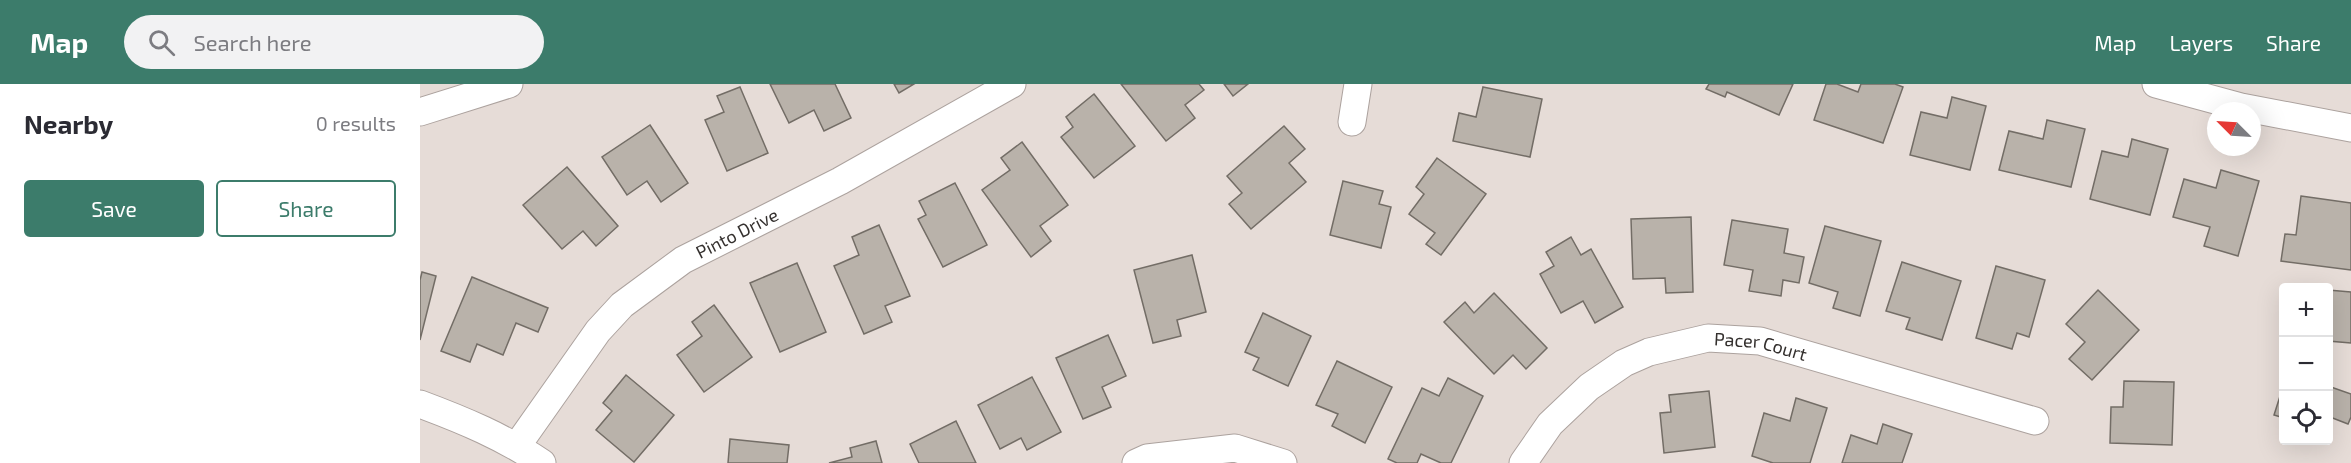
<!DOCTYPE html>
<meta charset="utf-8">
<style>
body{margin:0;font-family:"Exo 2",sans-serif;background:#f2f2f3;color:#2b2b33}
.controls{position:absolute;right:18px;bottom:18px;display:grid;overflow:hidden;border-radius:6px;box-shadow:0 6px 24px #0002}
.controls button{width:54px;height:54px;display:grid;place-items:center;padding:0;border:0;border-bottom:2px solid #e1e1e2;background:#fff;color:#2b2b33;font:30px sans-serif}
.compass{position:absolute;left:1787px;top:18px;width:54px;height:54px;border-radius:50%;background:#fff;box-shadow:0 6px 24px #0002;rotate:294deg}
.list{margin:0;padding:0;list-style:none}
h2{display:flex;justify-content:space-between;align-items:center;height:78px;margin:0;padding:0 24px;font-size:26px}
h2 small{font-size:20px;font-weight:400;color:#7c7c81}
.actions{display:flex;gap:12px;padding:18px 24px}
.actions a{flex:1;padding:14px 0;border:2px solid #3c7c6b;border-radius:6px;text-align:center;font-size:21px;color:#3c7c6b}
.actions .main{background:#3c7c6b;color:#fff}
.icon{flex:none;width:33px;height:33px;fill:none;stroke:currentColor;stroke-width:2;stroke-linecap:round;stroke-linejoin:round}
.map{position:relative;flex:none;width:1931px;height:379px;overflow:hidden}
header{display:flex;align-items:center;gap:36px;box-sizing:border-box;height:84px;padding:0 30px;background:#3c7c6b;color:#fff}
header strong{font-size:28px}
nav{display:flex;gap:33px;margin-inline-start:auto;font-size:21px}
.search{width:420px;height:54px;background:#f2f2f3;display:flex;align-items:center;gap:15px;box-sizing:border-box;padding:0 21px;border-radius:33px;color:#7c7c81;font-size:22px}
main{display:flex}
aside{flex:1;background:#fff}
.map>svg:first-child{display:block}
.building{fill:#b9b2aa;stroke:#736d66;stroke-width:1.5}
.lines{fill:none;stroke-linecap:round;stroke-linejoin:round}
.minor-casing{stroke:#aca29e;stroke-width:29}
.minor{stroke:#fff;stroke-width:27}
.labels{text-anchor:middle;dominant-baseline:central;stroke-width:6;stroke-linejoin:round;paint-order:stroke}
.street-label{font-size:18px;fill:#34302e;stroke:#f3e9e4}
</style>
<header>
<strong>Map</strong>
<div class="search"><svg class="icon" aria-label="search" viewBox="0 0 24 24"><circle cx="10" cy="10" r="6"/><path d="M15 15l6 6"/></svg>Search here</div>
<nav><a>Map</a><a>Layers</a><a>Share</a></nav>
</header>
<main>
<aside>
<h2>Nearby<small>0 results</small></h2>
<ul class="list">
</ul>
<div class="actions"><a class="main">Save</a><a>Share</a></div>
</aside>
<div class="map">
<svg width="1931" height="379" viewBox="0 0 1931 379">
<rect width="100%" height="100%" fill="#e6dcd7"/>
<g class="building">
<polygon points="350,0 415,0 431,34 404,47 394,26 369,39"/>
<polygon points="474,0 494,0 479,9"/>
<polygon points="701,0 779,0 784,6 765,21 775,34 746,57"/>
<polygon points="804,0 828,0 813,12"/>
<polygon points="1289,0 1373,0 1359,31 1307,8 1305,13 1286,5"/>
<polygon points="1406,0 1417,0 1438,8 1441,0 1475,0 1483,3 1463,59 1394,36"/>
<polygon points="320,3 348,69 307,87 285,36 304,28 297,12"/>
<polygon points="1063,3 1122,15 1110,73 1033,57 1039,29 1056,33"/>
<polygon points="674,10 715,62 674,94 641,53 653,43 646,33"/>
<polygon points="1532,13 1566,22 1550,86 1490,71 1501,28 1527,34"/>
<polygon points="1627,36 1665,45 1651,103 1579,86 1589,47 1623,55"/>
<polygon points="230,41 268,99 241,118 227,97 207,111 182,73"/>
<polygon points="864,42 885,65 869,79 886,98 831,145 809,120 822,109 807,92"/>
<polygon points="1712,55 1748,65 1730,131 1670,115 1682,67 1708,73"/>
<polygon points="602,58 648,121 620,142 631,157 611,173 562,106 590,86 581,74"/>
<polygon points="1017,74 1066,110 1021,171 1006,160 1015,149 989,130 1004,110 996,103"/>
<polygon points="147,83 198,142 176,162 163,147 142,165 103,121"/>
<polygon points="1801,86 1839,97 1818,172 1784,162 1790,143 1753,133 1764,95 1796,104"/>
<polygon points="923,97 963,107 959,120 971,123 961,164 910,151"/>
<polygon points="535,99 567,161 523,183 498,135 506,131 499,117"/>
<polygon points="1881,112 1931,119 1931,186 1861,177 1865,150 1876,151"/>
<polygon points="1271,133 1273,208 1246,209 1245,194 1213,195 1211,135"/>
<polygon points="1312,136 1368,145 1364,169 1384,173 1379,199 1363,196 1361,212 1329,207 1333,186 1304,181"/>
<polygon points="459,141 490,212 465,222 472,238 444,250 414,182 439,171 432,153"/>
<polygon points="1405,142 1461,157 1440,232 1413,224 1418,208 1389,199"/>
<polygon points="1151,153 1161,171 1171,165 1203,223 1175,239 1163,217 1141,229 1120,190 1134,182 1126,168"/>
<polygon points="772,171 786,228 757,236 761,252 733,259 714,186"/>
<polygon points="1482,178 1541,197 1522,256 1486,245 1490,234 1466,227"/>
<polygon points="377,179 406,248 360,268 330,199"/>
<polygon points="1576,182 1625,196 1609,253 1597,249 1592,265 1556,254"/>
<polygon points="2,188 16,192 0,256 0,196"/>
<polygon points="52,193 128,224 118,248 96,239 83,271 57,260 50,278 21,267"/>
<polygon points="1678,206 1719,246 1672,296 1649,275 1665,258 1646,240"/>
<polygon points="1908,206 1931,208 1931,259 1908,257"/>
<polygon points="1074,209 1127,264 1106,285 1093,271 1074,290 1024,238 1045,218 1054,229"/>
<polygon points="294,221 332,273 284,308 257,271 282,252 272,238"/>
<polygon points="843,229 891,252 868,302 833,286 839,274 825,268"/>
<polygon points="688,251 706,292 682,303 691,323 663,335 636,274"/>
<polygon points="917,277 972,303 945,359 912,342 918,330 896,321"/>
<polygon points="206,291 254,331 214,378 176,346 192,327 183,319"/>
<polygon points="612,293 641,348 607,366 601,354 580,365 558,321"/>
<polygon points="1028,294 1063,312 1031,379 1021,379 1001,370 997,379 977,379 968,375 1002,304 1019,312"/>
<polygon points="1704,297 1754,298 1752,361 1690,359 1691,323 1703,323"/>
<polygon points="1908,302 1931,310 1931,333 1928,340 1910,333 1908,337"/>
<polygon points="1863,303 1864,304 1864,334 1854,331"/>
<polygon points="1289,307 1295,363 1244,369 1240,329 1251,328 1249,311"/>
<polygon points="1376,314 1407,324 1390,379 1353,379 1332,372 1344,329 1370,337"/>
<polygon points="536,337 556,379 499,379 490,360"/>
<polygon points="1463,340 1492,350 1482,379 1422,379 1431,351 1457,360"/>
<polygon points="310,355 369,361 367,379 308,379"/>
<polygon points="456,357 462,379 409,379 432,373 430,364"/>
</g>
<g class="lines">
<defs>
<g id="minor">
<polyline points="1736,0 1821,23 1931,44"/>
<polyline points="0,28 89,0"/>
<polyline points="932,38 938,0"/>
<path d="M0 320C43 336 84 353 122 379"/>
<path id="s1" d="M97 362 178 247 202 221 263 176 420 97 592 0"/>
<polyline points="716,379 727,374 815,364 863,379"/>
<path id="s2" d="M1103 379 1130 340 1169 303 1204 279 1229 268 1288 254 1340 257 1615 337"/>
</g>
</defs>
<use href="#minor" class="minor-casing"/>
<use href="#minor" class="minor"/>
</g>
<g class="labels">
<g class="street-label">
<text stroke="none"><textPath href="#s1" startOffset="312">Pinto Drive</textPath></text>
<text stroke="none"><textPath href="#s2" startOffset="285">Pacer Court</textPath></text>
</g>
</g>
</svg>
<div class="controls">
<button>+</button>
<button>−</button>
<button><svg class="icon" aria-label="locate" viewBox="0 0 24 24"><circle cx="12" cy="12" r="6"/><path d="M12 2v4M12 18v4M2 12h4M18 12h4"/></svg></button>
</div>
<svg class="compass" viewBox="-18 -18 36 36"><path d="M0-13l5 13h-10z" fill="#e53935"/><path d="M0 13l5-13h-10z" fill="#7c7c81"/></svg>
</div>
</main>
